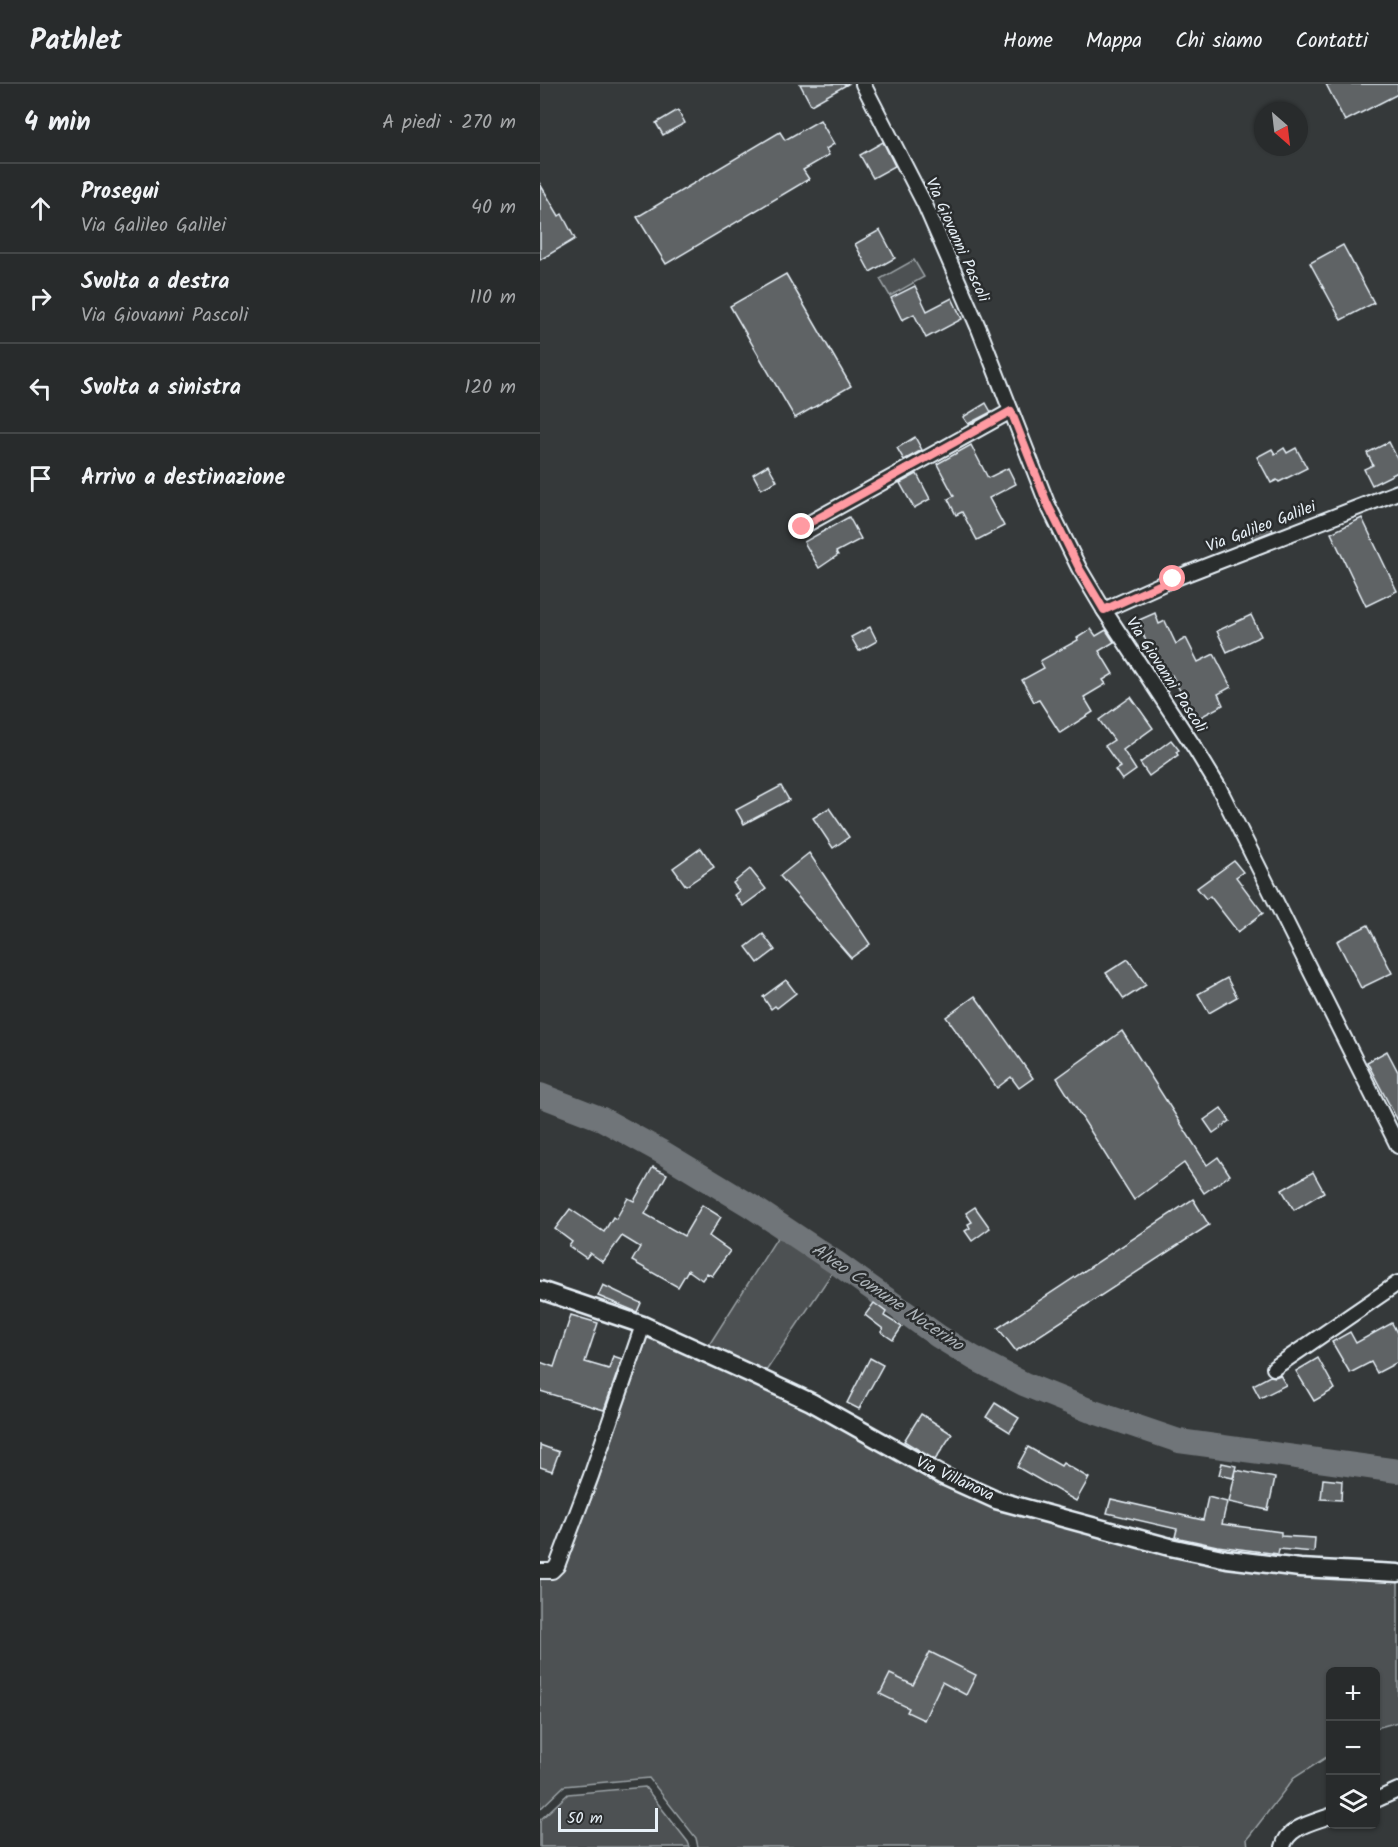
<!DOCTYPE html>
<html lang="it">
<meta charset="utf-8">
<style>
body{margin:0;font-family:Kalam,sans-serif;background:#303334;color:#f1f3f6}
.controls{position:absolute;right:18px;bottom:18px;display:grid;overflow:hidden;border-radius:9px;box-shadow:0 2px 4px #0004}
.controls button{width:54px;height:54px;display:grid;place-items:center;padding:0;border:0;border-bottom:2px solid #444748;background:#282b2c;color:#f1f3f6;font:30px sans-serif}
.compass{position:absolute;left:714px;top:18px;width:54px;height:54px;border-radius:50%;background:#282b2c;box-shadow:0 2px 4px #0004;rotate:152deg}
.scale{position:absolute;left:18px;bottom:15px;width:100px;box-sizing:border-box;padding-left:6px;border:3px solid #e8f1f8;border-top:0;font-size:16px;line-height:21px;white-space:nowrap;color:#e8f1f8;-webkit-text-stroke:4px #2a2d2e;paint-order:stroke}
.stop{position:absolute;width:18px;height:18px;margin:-14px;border:4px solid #ff9aa2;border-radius:50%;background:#fff}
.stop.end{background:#ff9aa2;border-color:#fff;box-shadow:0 2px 6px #0008}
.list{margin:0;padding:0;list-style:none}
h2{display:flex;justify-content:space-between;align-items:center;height:78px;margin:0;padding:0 24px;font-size:26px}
h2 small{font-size:20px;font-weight:400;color:#a5a7a9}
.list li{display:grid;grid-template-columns:39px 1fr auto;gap:18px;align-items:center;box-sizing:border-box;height:90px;padding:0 24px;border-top:2px solid #444748}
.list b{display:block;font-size:22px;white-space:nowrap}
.list p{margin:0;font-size:20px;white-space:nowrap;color:#a5a7a9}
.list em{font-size:20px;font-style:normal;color:#a5a7a9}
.icon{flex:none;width:33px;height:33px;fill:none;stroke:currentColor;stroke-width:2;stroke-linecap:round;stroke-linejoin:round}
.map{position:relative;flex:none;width:858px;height:1763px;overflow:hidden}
header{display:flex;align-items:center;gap:36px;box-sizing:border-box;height:84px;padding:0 30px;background:#282b2c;border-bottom:2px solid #444748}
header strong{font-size:28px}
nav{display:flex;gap:33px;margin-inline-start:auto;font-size:21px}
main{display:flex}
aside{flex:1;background:#282b2c}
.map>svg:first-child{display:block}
.green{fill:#4d5152;stroke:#9aa1a5;stroke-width:1.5}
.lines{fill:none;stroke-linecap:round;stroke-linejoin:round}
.river{stroke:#707579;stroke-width:24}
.building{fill:#5f6365;stroke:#e8f1f8;stroke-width:1.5}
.minor-casing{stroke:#e8f1f8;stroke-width:18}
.major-casing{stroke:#e8f1f8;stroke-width:21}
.minor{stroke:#2a2d2e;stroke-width:14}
.major{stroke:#2a2d2e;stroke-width:16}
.route{stroke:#ff9aa2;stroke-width:8}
.labels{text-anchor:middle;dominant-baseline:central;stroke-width:5;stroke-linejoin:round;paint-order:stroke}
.street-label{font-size:16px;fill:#e8f1f8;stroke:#2a2d2e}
.water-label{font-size:18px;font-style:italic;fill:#acb3b8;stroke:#2a2d2e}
</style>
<header>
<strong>Pathlet</strong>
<nav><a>Home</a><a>Mappa</a><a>Chi siamo</a><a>Contatti</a></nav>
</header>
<main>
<aside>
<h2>4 min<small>A piedi · 270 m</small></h2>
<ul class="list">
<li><svg class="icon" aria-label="ahead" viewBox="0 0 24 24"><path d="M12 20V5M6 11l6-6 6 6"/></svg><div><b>Prosegui</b><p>Via Galileo Galilei</p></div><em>40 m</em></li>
<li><svg class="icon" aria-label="right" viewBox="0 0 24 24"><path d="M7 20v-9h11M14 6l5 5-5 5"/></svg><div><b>Svolta a destra</b><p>Via Giovanni Pascoli</p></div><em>110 m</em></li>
<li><svg class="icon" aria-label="left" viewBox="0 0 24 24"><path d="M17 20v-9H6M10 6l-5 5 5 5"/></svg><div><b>Svolta a sinistra</b></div><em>120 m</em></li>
<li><svg class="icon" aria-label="arrive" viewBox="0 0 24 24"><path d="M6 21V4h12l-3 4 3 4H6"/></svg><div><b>Arrivo a destinazione</b></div></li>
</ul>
</aside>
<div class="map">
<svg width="858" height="1763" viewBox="0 0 858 1763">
<rect width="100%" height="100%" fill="#35393a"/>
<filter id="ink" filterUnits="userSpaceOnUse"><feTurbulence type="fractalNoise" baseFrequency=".0167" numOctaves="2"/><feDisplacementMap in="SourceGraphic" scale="12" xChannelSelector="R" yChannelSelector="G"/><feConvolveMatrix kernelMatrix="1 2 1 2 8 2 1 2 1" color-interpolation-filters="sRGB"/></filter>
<g filter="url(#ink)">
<g class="green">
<polygon points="374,176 384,193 350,212 340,195"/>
<polygon points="240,1149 294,1186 226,1287 169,1261"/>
<polygon points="108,1252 269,1326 400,1399 454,1423 547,1449 674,1481 858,1498 858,1638 836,1644 836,1588 790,1588 790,1671 754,1694 707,1755 708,1763 158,1763 156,1754 109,1694 24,1702 0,1725 0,1492 20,1489 55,1406"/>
<polygon points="105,1703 148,1758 150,1763 0,1763 0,1736 28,1710"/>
</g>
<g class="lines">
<polyline class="river" points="0,1011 62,1035 122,1068 211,1122 298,1180 398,1252 434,1274 484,1300 551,1327 639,1357 858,1387"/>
</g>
<g class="building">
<polygon points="260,0 308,0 271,21"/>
<polygon points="786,0 858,0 858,10 805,37"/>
<polygon points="138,26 145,39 123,51 116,39"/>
<polygon points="280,36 294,60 286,65 289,71 263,86 269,95 126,180 97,133 240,48 245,56"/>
<polygon points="343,58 355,82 333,94 320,71"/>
<polygon points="0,100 19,132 22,130 35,155 0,176"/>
<polygon points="340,146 355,174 330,188 315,160"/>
<polygon points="803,161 834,219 801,236 770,179"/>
<polygon points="246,190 311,302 255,334 190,222"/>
<polygon points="375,202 387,227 412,214 422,235 386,254 374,230 362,236 351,214"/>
<polygon points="446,319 451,328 428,340 423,333"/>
<polygon points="375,353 382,366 364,376 357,364"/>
<polygon points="849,358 858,376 858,388 832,401 824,385 833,381 827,369"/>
<polygon points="431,361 448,394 468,384 476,400 449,414 464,442 437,456 422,428 416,431 408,415 414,412 397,380"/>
<polygon points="744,364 747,369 756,364 767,384 739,398 737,396 731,399 717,373 732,365 735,370"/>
<polygon points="228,381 237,397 221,405 213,390"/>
<polygon points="377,390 390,415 374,424 360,399"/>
<polygon points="309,433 321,455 296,468 298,471 279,484 264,458"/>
<polygon points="822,434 857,507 826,522 791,449"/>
<polygon points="721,436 723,439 728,437 733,447 713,455 707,442"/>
<polygon points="615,529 619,540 625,537 636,560 646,554 658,578 674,570 691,603 678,610 683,621 655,636 632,591 628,592 617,569 612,570 597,537"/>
<polygon points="711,531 721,552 687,568 677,547"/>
<polygon points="330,543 337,557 319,567 311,553"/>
<polygon points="551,545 556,552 566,546 574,558 559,567 573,590 563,596 566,600 544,613 553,628 520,649 499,616 494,618 482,596 504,584 500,577 538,556 537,554"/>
<polygon points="591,613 613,644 583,666 596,686 582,696 575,686 580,683 565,662 574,656 559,636"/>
<polygon points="631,656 639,666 636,668 638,671 609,692 600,679"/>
<polygon points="241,702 249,716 204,740 196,726"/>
<polygon points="289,724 309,753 293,764 273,734"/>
<polygon points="161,764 174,783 146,802 133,784"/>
<polygon points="269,769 330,860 311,874 240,792"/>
<polygon points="694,777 703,788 696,793 723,829 698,848 670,812 666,815 657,804"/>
<polygon points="210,785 226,805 203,822 194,811 199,807 193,799"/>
<polygon points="828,841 852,889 821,904 797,857"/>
<polygon points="223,850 235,866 218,879 206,863"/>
<polygon points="588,875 606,901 584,915 566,889"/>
<polygon points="687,894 697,913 669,929 658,910"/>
<polygon points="246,896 256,909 237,924 235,922 231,925 223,913"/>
<polygon points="435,912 493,994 479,1004 471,993 457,1004 406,933"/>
<polygon points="582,947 667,1081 678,1073 690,1091 664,1109 644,1079 594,1116 517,994"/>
<polygon points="847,967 858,988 858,1037 827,978"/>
<polygon points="681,1024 690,1037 673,1049 664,1036"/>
<polygon points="113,1083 127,1090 105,1130 144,1152 162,1121 181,1133 169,1152 190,1167 172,1192 167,1189 162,1196 148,1186 138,1203 92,1177 100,1163 82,1152 63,1178 50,1169 46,1174 29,1162 32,1158 15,1145 30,1125 64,1148 73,1133 76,1135 88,1114 94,1117"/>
<polygon points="773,1088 784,1108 754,1126 742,1106"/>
<polygon points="653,1115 669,1141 476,1267 458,1244"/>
<polygon points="435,1123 450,1144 432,1157 425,1147 430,1144 428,1140 432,1138 426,1129"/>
<polygon points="63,1201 101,1219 97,1228 58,1212"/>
<polygon points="334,1219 346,1228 344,1232 362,1243 353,1256 341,1248 343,1245 325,1231"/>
<polygon points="31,1231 58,1239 45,1278 69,1285 73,1272 82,1275 64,1326 0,1307 0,1278 14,1283"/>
<polygon points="852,1239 858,1251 858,1278 837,1289 831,1278 810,1289 792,1258 810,1248 816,1259"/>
<polygon points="330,1274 343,1281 319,1325 307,1319"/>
<polygon points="778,1274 795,1305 774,1317 756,1287"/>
<polygon points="740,1291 746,1301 720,1314 713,1301 730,1292 735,1293"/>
<polygon points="455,1319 479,1334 470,1348 446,1333"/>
<polygon points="381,1330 412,1350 395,1376 364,1357"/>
<polygon points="0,1361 19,1368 12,1387 0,1383"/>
<polygon points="488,1363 521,1382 523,1379 549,1394 536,1417 477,1383"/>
<polygon points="682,1379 696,1382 693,1394 679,1391"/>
<polygon points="696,1386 735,1394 728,1426 689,1418"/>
<polygon points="783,1395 802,1397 801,1416 781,1415"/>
<polygon points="668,1413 687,1418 682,1440 741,1448 741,1452 775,1454 774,1468 739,1465 738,1470 677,1462 635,1453 637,1445 567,1429 571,1415 663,1436"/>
<polygon points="390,1568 436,1591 426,1611 402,1598 384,1636 367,1628 369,1624 340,1610 350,1590 373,1601"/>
</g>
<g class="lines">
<defs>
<g id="minor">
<polyline points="323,0 385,121 439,245 507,419 539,484 564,526 656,666 679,704 858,1062"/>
<polyline points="262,443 471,327"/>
<polyline points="564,526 633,495 858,408"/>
<polyline points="734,1284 858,1199"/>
<polyline points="0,1487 12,1487 17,1482 51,1392 103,1241"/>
<polyline points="836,1716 858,1706"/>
<path d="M743 1763C747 1743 774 1738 790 1732"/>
</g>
<polyline id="major" points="0,1206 103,1241 213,1291 271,1318 403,1392 456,1416 630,1463 687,1475 760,1484 858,1489"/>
</defs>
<use href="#minor" class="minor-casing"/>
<use href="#major" class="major-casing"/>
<use href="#minor" class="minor"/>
<use href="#major" class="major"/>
</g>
</g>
<g class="lines" filter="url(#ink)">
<polyline class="route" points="262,443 471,327 507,419 539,484 564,526 633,495"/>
</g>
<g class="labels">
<g class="street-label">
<text transform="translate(417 156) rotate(66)">Via Giovanni Pascoli</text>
<text transform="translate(721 443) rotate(-21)">Via Galileo Galilei</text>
<text transform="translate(626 591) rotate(57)">Via Giovanni Pascoli</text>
<text transform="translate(415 1395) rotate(25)">Via Villanova</text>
</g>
<g class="water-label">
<text transform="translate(347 1214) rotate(34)">Alveo Comune Nocerino</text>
</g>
</g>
</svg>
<div class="controls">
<button>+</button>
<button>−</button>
<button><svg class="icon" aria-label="layers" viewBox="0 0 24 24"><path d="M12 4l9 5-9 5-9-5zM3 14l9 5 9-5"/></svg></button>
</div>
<svg class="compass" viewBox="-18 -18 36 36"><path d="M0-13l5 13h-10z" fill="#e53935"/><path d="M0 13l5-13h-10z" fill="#a5a7a9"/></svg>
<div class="scale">50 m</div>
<div class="stop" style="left:633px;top:495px"></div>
<div class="stop end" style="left:262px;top:443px"></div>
</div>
</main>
